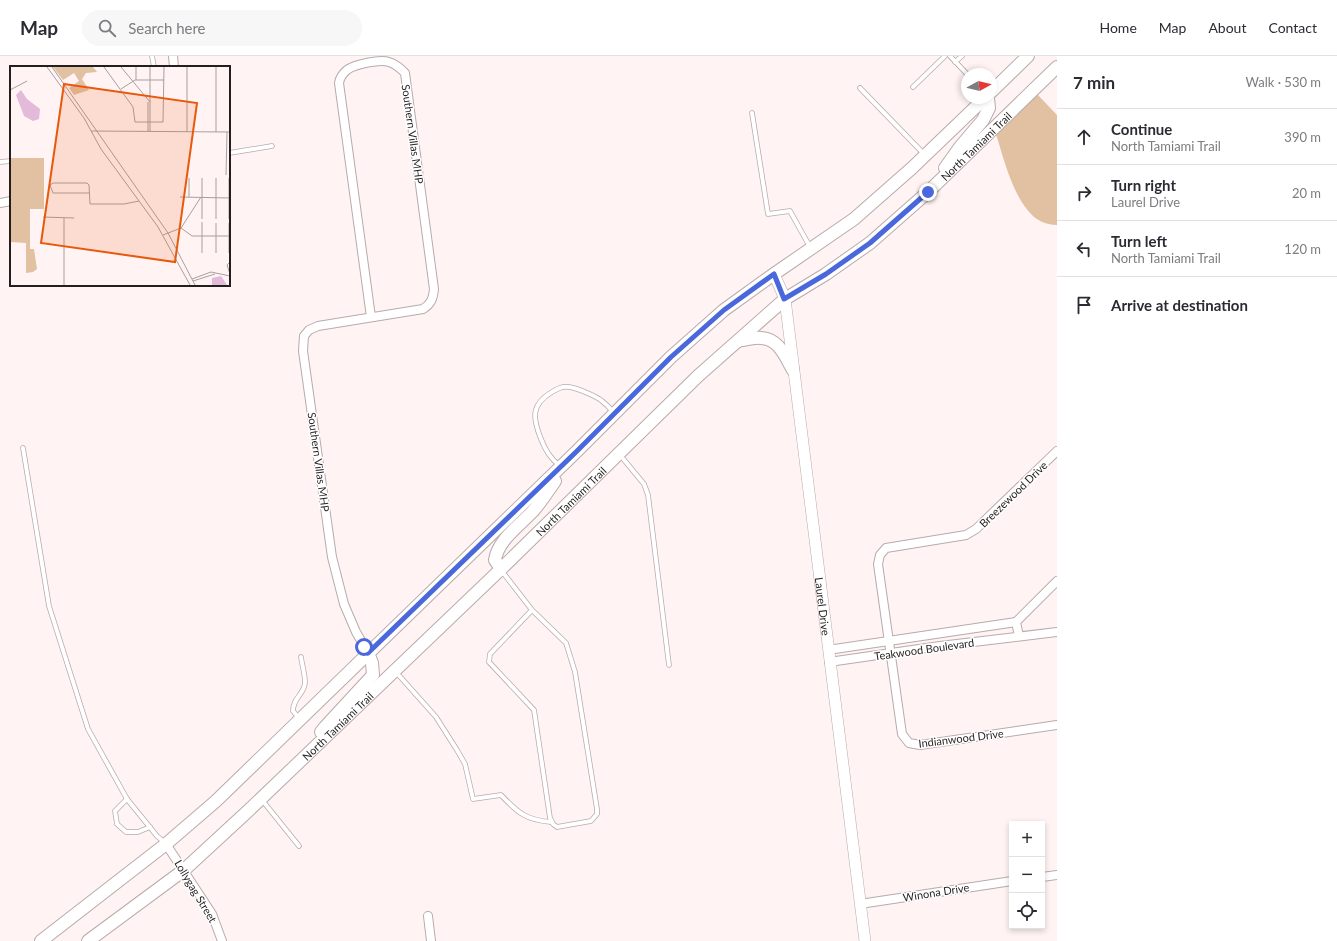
<!DOCTYPE html>
<meta charset="utf-8">
<style>
body{margin:0;font-family:Lato,sans-serif;background:#f7f7f7;color:#2b2b33}
.controls{position:absolute;right:12px;bottom:12px;display:grid;overflow:hidden;border-radius:0px;box-shadow:0 2px 6px #0003}
.controls button{width:36px;height:36px;display:grid;place-items:center;padding:0;border:0;border-bottom:1px solid #e1e1e2;background:#fff;color:#2b2b33;font:20px sans-serif}
.compass{position:absolute;left:961px;top:12px;width:36px;height:36px;border-radius:50%;background:#fff;box-shadow:0 2px 6px #0003;rotate:82deg}
.stop{position:absolute;width:12px;height:12px;margin:-9px;border:3px solid #4a68dc;border-radius:50%;background:#fff}
.stop.end{background:#4a68dc;border-color:#fff;box-shadow:0 1px 4px #0008}
.list{margin:0;padding:0;list-style:none}
h2{display:flex;justify-content:space-between;align-items:center;height:52px;margin:0;padding:0 16px;font-size:17px}
h2 small{font-size:13px;font-weight:400;color:#7c7c81}
.list li{display:grid;grid-template-columns:26px 1fr auto;gap:12px;align-items:center;box-sizing:border-box;height:56px;padding:0 16px;border-top:1px solid #e1e1e2}
.list b{display:block;font-size:15px;white-space:nowrap}
.list p{margin:0;font-size:13px;white-space:nowrap;color:#7c7c81}
.list em{font-size:13px;font-style:normal;color:#7c7c81}
.icon{flex:none;width:22px;height:22px;fill:none;stroke:currentColor;stroke-width:2;stroke-linecap:round;stroke-linejoin:round}
.map{position:relative;flex:none;width:1057px;height:885px;overflow:hidden}
header{display:flex;align-items:center;gap:24px;box-sizing:border-box;height:56px;padding:0 20px;background:#fff;border-bottom:1px solid #e1e1e2}
header strong{font-size:19px}
nav{display:flex;gap:22px;margin-inline-start:auto;font-size:14px}
.search{width:280px;height:36px;background:#f7f7f7;display:flex;align-items:center;gap:10px;box-sizing:border-box;padding:0 14px;border-radius:22px;color:#7c7c81;font-size:15px}
main{display:flex}
aside{flex:1;background:#fff}
.map>svg:first-child{display:block}
.green{fill:#e2c0a2}
.lines{fill:none;stroke-linecap:round;stroke-linejoin:round}
.lane-casing{stroke:#b8abab;stroke-width:5.5}
.street-casing{stroke:#b8abab;stroke-width:10}
.secondary-casing{stroke:#b8abab;stroke-width:12}
.primary-casing{stroke:#b8abab;stroke-width:14}
.lane{stroke:#fff;stroke-width:4}
.street{stroke:#fff;stroke-width:8}
.secondary{stroke:#fff;stroke-width:11}
.primary{stroke:#fff;stroke-width:12}
.route{stroke:#4a68dc;stroke-width:5}
.labels{text-anchor:middle;dominant-baseline:central;stroke-width:3;stroke-linejoin:round;paint-order:stroke}
.street-label{font-size:11px;fill:#231f1e;stroke:#fff}
.inset-road{fill:none;stroke:#a79f9e;stroke-width:1}
.view{fill:#e8590c;fill-opacity:0.15;stroke:#e8590c;stroke-width:2}
.inset-edge{fill:none;stroke:#231f1e;stroke-width:2}
</style>
<header>
<strong>Map</strong>
<div class="search"><svg class="icon" aria-label="search" viewBox="0 0 24 24"><circle cx="10" cy="10" r="6"/><path d="M15 15l6 6"/></svg>Search here</div>
<nav><a>Home</a><a>Map</a><a>About</a><a>Contact</a></nav>
</header>
<main>
<div class="map">
<svg width="1057" height="885" viewBox="0 0 1057 885">
<rect width="100%" height="100%" fill="#fff4f3"/>
<path class="green" d="M1037 38 1057 59V169C1049 169 1040 166 1034 161 1013 142 1004 104 996 78Z"/>
<g class="lines">
<defs>
<g id="lane">
<polyline points="152,0 154,11"/>
<polyline points="950,0 967,18"/>
<polyline points="955,6 962,0"/>
<polyline points="913,31 945,0"/>
<polyline points="860,32 924,98"/>
<polyline points="752,57 768,158 790,155 810,191"/>
<polyline points="229,97 272,90"/>
<polyline points="0,106 11,105"/>
<polyline points="23,392 49,550 88,673 127,743 157,780 164,786"/>
<polyline points="620,399 644,428 648,439 669,609"/>
<path d="M560 410C550 402 546 395 541 383 533 363 530 349 552 336 557 333 562 330 569 331 577 332 596 340 602 345 606 348 610 352 613 356"/>
<polyline points="501,514 532,554 566,587 575,616 597,753 597,758 591,765 557,771 553,768 550,762 534,654 489,606 490,598 532,554"/>
<path d="M395 615 436 661 457 694 465 708 473 743 501 739C518 757 526 764 551 766"/>
<path d="M299 662 293 655C293 641 305 638 305 626 305 618 302 609 301 601"/>
<polyline points="127,743 115,755 117,768 126,776 138,776 150,771"/>
<polyline points="262,744 299,790"/>
</g>
<g id="street">
<polyline points="173,0 174,11"/>
<polyline points="0,147 11,145"/>
<polyline points="1057,395 976,473 966,479 886,492 880,499 878,508 902,678 909,687 920,689 1057,669"/>
<polyline points="1019,580 1016,566 1057,525"/>
<polyline points="828,594 1016,566"/>
<path d="M368 597 356 576 344 548 332 501 303 295 304 280 309 274 318 270 423 253C431 248 433 243 434 233L405 17C400 12 396 8 389 6 380 3 355 8 347 14 342 18 340 21 339 27L371 261"/>
<polyline points="829,606 940,590 1057,576"/>
<polyline points="166,788 212,858 222,885"/>
<polyline points="1042,821 1057,819"/>
<polyline points="860,848 1012,825"/>
<polyline points="428,860 431,885"/>
</g>
<g id="secondary">
<path id="s1" d="M774 218 785 243 865 885"/>
</g>
<g id="primary">
<polyline points="991,36 1028,0"/>
<polyline points="945,112 960,91 983,64 989,52 988,42"/>
<path d="M738 285C745 284 754 281 761 282 779 283 785 300 793 314"/>
<path d="M501 513 495 504C498 484 519 470 533 455 541 446 548 435 555 425"/>
<polyline points="321,676 325,671 373,619 372,607 368,597"/>
<polyline points="41,885 166,788 216,745 576,396 671,301 724,254 774,218 854,163 912,112 985,42"/>
<path id="s2" d="M88 885 184 814 248 755 501 513 698 320 785 243 826 218 870 187 928 136 1057 11"/>
</g>
</defs>
<use href="#lane" class="lane-casing"/>
<use href="#street" class="street-casing"/>
<use href="#secondary" class="secondary-casing"/>
<use href="#primary" class="primary-casing"/>
<use href="#lane" class="lane"/>
<use href="#street" class="street"/>
<use href="#secondary" class="secondary"/>
<use href="#primary" class="primary"/>
</g>
<g class="lines">
<polyline class="route" points="364,591 368,597 576,396 671,301 724,254 774,218 784,243 826,218 870,187 928,136"/>
</g>
<g class="labels">
<g class="street-label">
<text transform="translate(413 78) rotate(82)">Southern Villas MHP</text>
<text stroke="none"><textPath href="#s2" startOffset="1194">North Tamiami Trail</textPath></text>
<text transform="translate(319 406) rotate(82)">Southern Villas MHP</text>
<text transform="translate(1013 438) rotate(-44)">Breezewood Drive</text>
<text stroke="none"><textPath href="#s2" startOffset="654">North Tamiami Trail</textPath></text>
<text stroke="none"><textPath href="#s1" startOffset="337">Laurel Drive</textPath></text>
<text transform="translate(924 593) rotate(-8)">Teakwood Boulevard</text>
<text stroke="none"><textPath href="#s2" startOffset="330">North Tamiami Trail</textPath></text>
<text transform="translate(961 682) rotate(-7)">Indianwood Drive</text>
<text transform="translate(196 835) rotate(59)">Lollygag Street</text>
<text transform="translate(936 836) rotate(-9)">Winona Drive</text>
</g>
</g>
<g transform="translate(10 10)">
<rect width="220" height="220" fill="#fff4f3"/>
<path d="M43 1H83L87 6 76 7 72 13 79 24 64 29 59 22 69 15 64 7 53 14ZM0 92H34V143H20V183H24L27 203 23 206 16 207V177L0 176Z" fill="#e2c0a2"/>
<path d="M11 24 17 33 30 43 29 53 23 55 14 50 6 29ZM211 210 217 219H202V212Z" fill="#e3bad9"/>
<path class="inset-road" d="M37 1 74 52 91 83 148 161 180 219M42 1 158 167 185 219M94 1 123 41 125 56H153L154 1M111 1 140 36M177 1V66M206 1V66M126 14V1M111 23 125 14H154M0 24 17 15M138 36V65M81 65 220 66M140 65V1M216 109 217 66M179 112V131M206 112V153M79 127H43L40 119 43 117H77L79 119 80 138H114L129 135M170 131 220 132M33 151 64 152M54 152V219M192 153V112M219 153V112M219 157V187M171 162 182 170H220M153 169 171 162 191 131M192 187V156M206 187V157M220 196 217 199 220 208M182 213 201 206 220 210M183 215 205 208"/>
<path class="view" d="M54 18 187 37 165 196 31 177Z"/>
<rect width="220" height="220" class="inset-edge"/>
</g>
</svg>
<div class="controls">
<button>+</button>
<button>−</button>
<button><svg class="icon" aria-label="locate" viewBox="0 0 24 24"><circle cx="12" cy="12" r="6"/><path d="M12 2v4M12 18v4M2 12h4M18 12h4"/></svg></button>
</div>
<svg class="compass" viewBox="-18 -18 36 36"><path d="M0-13l5 13h-10z" fill="#e53935"/><path d="M0 13l5-13h-10z" fill="#7c7c81"/></svg>
<div class="stop" style="left:364px;top:591px"></div>
<div class="stop end" style="left:928px;top:136px"></div>
</div>
<aside>
<h2>7 min<small>Walk · 530 m</small></h2>
<ul class="list">
<li><svg class="icon" aria-label="ahead" viewBox="0 0 24 24"><path d="M12 20V5M6 11l6-6 6 6"/></svg><div><b>Continue</b><p>North Tamiami Trail</p></div><em>390 m</em></li>
<li><svg class="icon" aria-label="right" viewBox="0 0 24 24"><path d="M7 20v-9h11M14 6l5 5-5 5"/></svg><div><b>Turn right</b><p>Laurel Drive</p></div><em>20 m</em></li>
<li><svg class="icon" aria-label="left" viewBox="0 0 24 24"><path d="M17 20v-9H6M10 6l-5 5 5 5"/></svg><div><b>Turn left</b><p>North Tamiami Trail</p></div><em>120 m</em></li>
<li><svg class="icon" aria-label="arrive" viewBox="0 0 24 24"><path d="M6 21V4h12l-3 4 3 4H6"/></svg><div><b>Arrive at destination</b></div></li>
</ul>
</aside>
</main>
